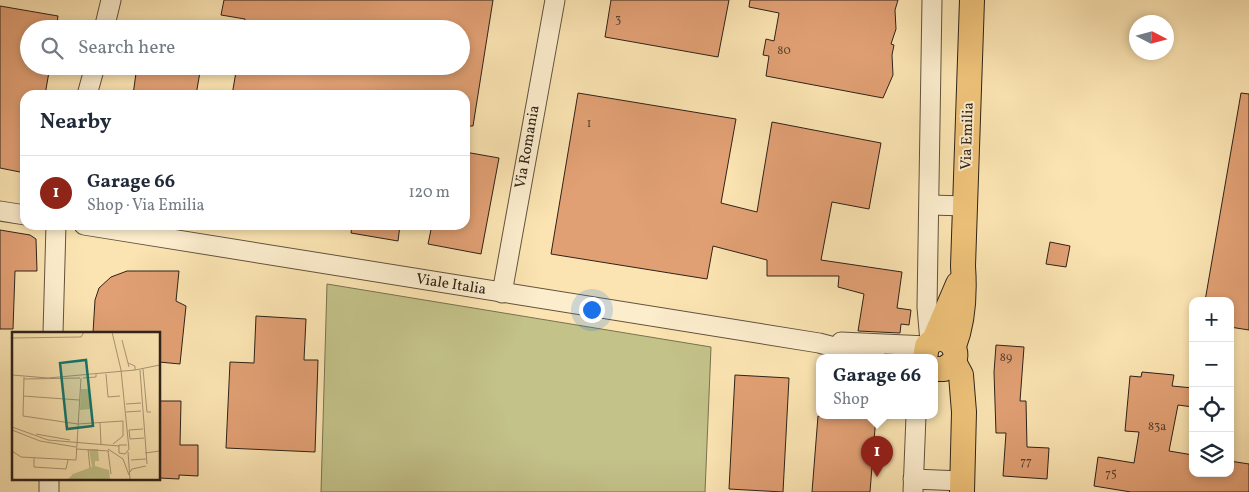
<!DOCTYPE html>
<meta charset="utf-8">
<style>
body{margin:0;font-family:Vollkorn,serif;background:#f2f2f3;color:#1f2937}
.controls{position:absolute;right:15px;bottom:15px;display:grid;overflow:hidden;border-radius:10px;box-shadow:0 2px 8px #0003}
.controls button{width:45px;height:45px;display:grid;place-items:center;padding:0;border:0;border-bottom:1px solid #e0e1e3;background:#fff;color:#1f2937;font:25px sans-serif}
.compass{position:absolute;left:1129px;top:15px;width:45px;height:45px;border-radius:50%;background:#fff;box-shadow:0 2px 8px #0003;rotate:96deg}
.you{position:absolute;left:591px;top:309px;width:18px;height:18px;margin:-12px;border:4px solid #fff;border-radius:50%;background:#1a73e8;box-shadow:0 0 0 8px #1a73e833}
.badge{display:grid;place-items:center;width:32px;height:32px;border-radius:50%;background:#8f2418;color:#fff;font-size:16px;font-weight:700}
.pin{position:absolute;translate:-50% -41px;filter:drop-shadow(0 1px 2px #0008)}
.pin::after{content:'';position:absolute;top:26px;width:18px;height:15px;background:inherit;clip-path:polygon(0 0,100% 0,50% 100%)}
.popup{position:absolute;left:816px;top:354px;width:122px;height:65px;box-sizing:border-box;display:grid;place-content:center;border-radius:10px;background:#fff;filter:drop-shadow(0 1px 4px #0005);font-size:16px;white-space:nowrap;color:#747a83}
.popup b{font-size:19px;color:#1f2937}
.popup::after{content:'';position:absolute;left:50%;top:100%;margin-left:-10px;border:10px solid transparent;border-top-color:#fff}
.list{margin:0;padding:0;list-style:none}
h2{display:flex;justify-content:space-between;align-items:center;height:65px;margin:0;padding:0 20px;font-size:21px}
h2 small{font-size:16px;font-weight:400;color:#747a83}
.list li{display:grid;grid-template-columns:32px 1fr auto;gap:15px;align-items:center;box-sizing:border-box;height:75px;padding:0 20px;border-top:1px solid #e0e1e3}
.list b{display:block;font-size:19px;white-space:nowrap}
.list p{margin:0;font-size:16px;white-space:nowrap;color:#747a83}
.list em{font-size:16px;font-style:normal;color:#747a83}
.icon{flex:none;width:28px;height:28px;fill:none;stroke:currentColor;stroke-width:2;stroke-linecap:round;stroke-linejoin:round}
.map{position:relative;flex:none;width:1249px;height:492px;overflow:hidden}
.search{position:absolute;background:#fff;box-shadow:0 2px 8px #0003;left:20px;top:20px;width:450px;height:55px;display:flex;align-items:center;gap:12px;box-sizing:border-box;padding:0 18px;border-radius:28px;color:#747a83;font-size:19px}
.panel{position:absolute;background:#fff;box-shadow:0 2px 8px #0003;left:20px;top:90px;width:450px;height:140px;border-radius:15px}
.map>svg:first-child{display:block}
.green{fill:#c3c289;stroke:#787250}
.building{fill:#e1a074;stroke:#2e2218}
.lines{fill:none;stroke-linecap:round;stroke-linejoin:round}
.minor-casing{stroke:#61523e;stroke-width:21}
.major-casing{stroke:#2e2218;stroke-width:26}
.minor{stroke:#fcedcd;stroke-width:19}
.major{stroke:#eec279;stroke-width:24}
.labels{text-anchor:middle;dominant-baseline:central;stroke-width:4;stroke-linejoin:round;paint-order:stroke}
.number-label{font-size:12px;fill:#5b422f}
.street-label{font-size:15px;fill:#2e2218;stroke:#fcedcd}
.inset-road{fill:none;stroke:#a99674;stroke-width:1}
.view{fill:#0f766e;fill-opacity:0.15;stroke:#0f766e;stroke-width:2.5}
.inset-edge{fill:none;stroke:#2e2218;stroke-width:2.5}
</style>
<div class="map">
<svg width="1249" height="492" viewBox="0 0 1249 492">
<rect width="100%" height="100%" fill="#fbe4b2"/>
<filter id="stains"><feTurbulence type="fractalNoise" baseFrequency=".004" numOctaves="4"/><feColorMatrix values="0 0 0 0 .2 0 0 0 0 .09 0 0 0 0 .02 0 0 0 .5 -.17"/></filter>
<radialGradient id="worn" r=".72"><stop offset=".6" stop-color="#630" stop-opacity="0"/><stop offset="1" stop-color="#630" stop-opacity=".3"/></radialGradient>
<polygon class="green" points="327,284 711,347 705,492 321,492"/>
<g class="building">
<polygon points="224,0 493,0 473,126 465,126 465,95 232,95 237,66 461,66 461,29 243,29 245,19 221,15"/>
<polygon points="611,0 729,0 718,57 605,37"/>
<polygon points="750,0 898,0 895,10 896,29 891,44 894,45 892,55 893,75 883,98 766,76 769,56 763,55 766,39 774,41 779,13 749,7"/>
<polygon points="0,6 58,16 56,29 29,29 29,66 50,66 45,95 25,95 25,173 0,168"/>
<polygon points="137,66 201,66 196,95 133,95"/>
<polygon points="578,93 736,119 721,203 757,212 772,122 881,143 869,209 832,202 821,260 902,272 897,308 911,310 909,325 901,324 900,333 858,331 864,294 838,287 839,276 767,276 767,260 713,246 707,279 551,254"/>
<polygon points="1241,93 1249,94 1249,330 1230,327 1230,301 1205,301"/>
<polygon points="465,152 499,158 481,254 428,244 432,225 465,225"/>
<polygon points="352,225 400,225 398,241 351,233"/>
<polygon points="0,230 30,235 36,239 37,271 15,271 13,329 0,329"/>
<polygon points="1050,242 1070,246 1066,267 1046,264"/>
<polygon points="127,271 179,271 176,301 186,306 180,364 159,362 159,333 93,333 95,300 99,288 111,277"/>
<polygon points="256,316 306,319 304,360 318,360 315,452 226,448 230,362 254,363"/>
<polygon points="996,345 1024,347 1020,401 1026,401 1027,447 1049,448 1047,479 1003,476 1006,433 996,433 994,372"/>
<polygon points="1142,372 1174,375 1172,386 1193,388 1193,407 1178,405 1169,451 1193,455 1193,473 1230,473 1230,461 1249,464 1249,492 1131,492 1094,486 1098,457 1134,463 1139,432 1125,431 1130,376 1141,377"/>
<polygon points="735,375 789,378 783,492 729,489"/>
<polygon points="159,401 181,401 180,445 198,445 198,476 179,475 179,479 159,478"/>
<polygon points="818,416 876,416 870,492 812,492"/>
</g>
<g class="lines">
<defs>
<g id="minor">
<polyline points="104,29 111,0"/>
<polyline points="87,95 95,66"/>
<polyline points="930,205 966,206"/>
<polyline points="0,211 25,215"/>
<polyline points="84,225 819,343 876,358"/>
<polyline points="502,293 555,0"/>
<polyline points="53,333 56,225"/>
<polyline points="841,342 927,346"/>
<polyline points="930,342 927,307 932,0"/>
<polyline points="913,479 962,481"/>
<polyline points="49,492 49,478"/>
<polyline points="913,492 916,416"/>
</g>
<g id="major">
<polyline points="934,340 958,284"/>
<path d="M954 346C964 320 965 294 963 266L972 0"/>
<path d="M925 358 927 346C940 330 961 344 954 362L944 369H934"/>
<polyline points="954,362 961,375 964,412 962,492"/>
</g>
</defs>
<use href="#minor" class="minor-casing"/>
<use href="#major" class="major-casing"/>
<use href="#minor" class="minor"/>
<use href="#major" class="major"/>
</g>
<g class="labels">
<g class="number-label">
<text x="618" y="20">3</text>
<text x="784" y="51">80</text>
<text x="589" y="124">1</text>
<text x="1006" y="358">89</text>
<text x="1157" y="427">83a</text>
<text x="1026" y="462">77</text>
<text x="1111" y="474">75</text>
</g>
<g class="street-label">
<text transform="translate(968 136) rotate(-88)">Via Emilia</text>
<text transform="translate(528 147) rotate(-80)">Via Romania</text>
<text transform="translate(451 285) rotate(9)">Viale Italia</text>
</g>
</g>
<g transform="translate(12 332)">
<rect width="148" height="148" fill="#fbe4b2"/>
<path d="M69 57H77L79 77 68 78ZM77 117H86L87 129H83V134L97 138 98 147H56L61 142 80 135Z" fill="#c3c289"/>
<path class="inset-road" d="M100 0 109 38 117 117 113 122 107 121V113H115M0 6 69 5 72 0M110 8 117 35M131 37 135 80H139M123 38 148 33M128 38 135 132M94 42 96 65 108 64M0 43 36 46 123 38V34L116 31M12 45 11 84 66 92 111 89V104L101 112M71 46 84 45V42M12 47 68 46M11 64 67 68M114 72 129 71M114 80 129 79M88 91 89 112M0 95 36 108 107 114M131 97 117 98 118 107 132 106M0 98 28 109 64 115M24 102 58 108M64 117 97 119M76 117 78 136M96 117 111 127 117 143M0 119 9 125 64 128 69 46M96 119 99 142M116 120 118 147M133 121 148 119M22 126V135L54 137 56 128M119 128 134 127M118 140 120 137 134 134"/>
<path class="view" d="M74 28 81 94 55 97 48 31Z"/>
<rect width="148" height="148" class="inset-edge"/>
</g>
<rect width="100%" height="100%" filter="url(#stains)"/>
<rect width="100%" height="100%" fill="url(#worn)"/>
</svg>
<div class="controls">
<button>+</button>
<button>−</button>
<button><svg class="icon" aria-label="locate" viewBox="0 0 24 24"><circle cx="12" cy="12" r="6"/><path d="M12 2v4M12 18v4M2 12h4M18 12h4"/></svg></button>
<button><svg class="icon" aria-label="layers" viewBox="0 0 24 24"><path d="M12 4l9 5-9 5-9-5zM3 14l9 5 9-5"/></svg></button>
</div>
<svg class="compass" viewBox="-18 -18 36 36"><path d="M0-13l5 13h-10z" fill="#e53935"/><path d="M0 13l5-13h-10z" fill="#747a83"/></svg>
<div class="you"></div>
<div class="pin badge" style="left:877px;top:477px">1</div>
<div class="popup"><b>Garage 66</b>Shop</div>
<div class="search"><svg class="icon" aria-label="search" viewBox="0 0 24 24"><circle cx="10" cy="10" r="6"/><path d="M15 15l6 6"/></svg>Search here</div>
<section class="panel">
<h2>Nearby<small></small></h2>
<ul class="list">
<li><span class="badge">1</span><div><b>Garage 66</b><p>Shop · Via Emilia</p></div><em>120 m</em></li>
</ul>
</section>
</div>
